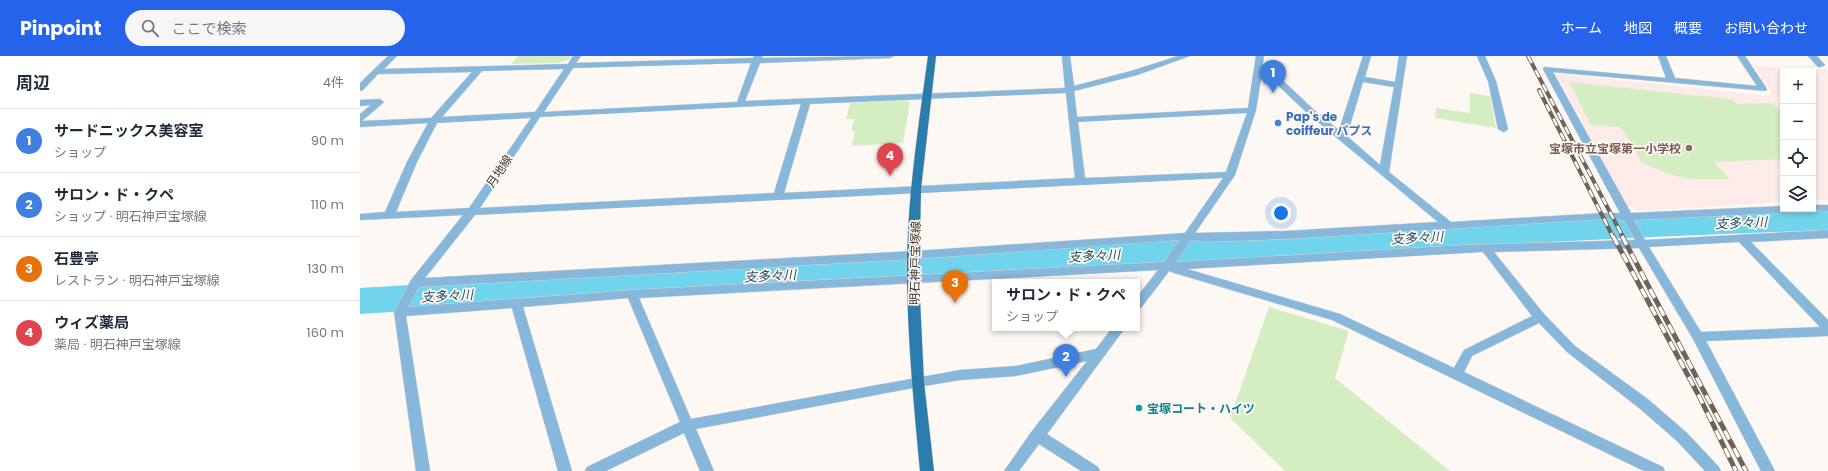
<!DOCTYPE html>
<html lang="ja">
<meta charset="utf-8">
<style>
body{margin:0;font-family:Poppins,"Noto Sans JP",sans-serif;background:#f6f6f7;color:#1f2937}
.controls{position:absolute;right:12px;top:12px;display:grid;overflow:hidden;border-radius:0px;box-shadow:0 2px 6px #0003}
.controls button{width:36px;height:36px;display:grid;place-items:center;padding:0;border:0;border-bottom:1px solid #e0e1e3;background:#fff;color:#1f2937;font:20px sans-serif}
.you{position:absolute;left:921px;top:157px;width:14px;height:14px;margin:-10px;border:3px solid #fff;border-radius:50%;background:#1a73e8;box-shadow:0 0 0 6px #1a73e833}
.badge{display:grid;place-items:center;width:26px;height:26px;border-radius:50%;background:#2563eb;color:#fff;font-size:13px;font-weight:700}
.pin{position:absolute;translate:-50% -33px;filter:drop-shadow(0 1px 2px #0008)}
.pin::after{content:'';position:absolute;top:21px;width:14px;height:12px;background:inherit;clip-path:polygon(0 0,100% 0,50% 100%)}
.popup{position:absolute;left:632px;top:223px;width:148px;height:52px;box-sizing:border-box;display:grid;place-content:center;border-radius:0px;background:#fff;filter:drop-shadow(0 1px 3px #0005);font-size:13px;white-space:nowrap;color:#747a83}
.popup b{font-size:15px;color:#1f2937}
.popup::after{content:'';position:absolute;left:50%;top:100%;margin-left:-8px;border:8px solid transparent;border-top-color:#fff}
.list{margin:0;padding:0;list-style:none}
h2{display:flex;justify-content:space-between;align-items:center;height:52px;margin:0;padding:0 16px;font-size:17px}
h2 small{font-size:13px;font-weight:400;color:#747a83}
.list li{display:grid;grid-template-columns:26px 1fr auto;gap:12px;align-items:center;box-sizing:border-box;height:64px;padding:0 16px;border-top:1px solid #e0e1e3}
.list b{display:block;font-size:15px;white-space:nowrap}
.list p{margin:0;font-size:13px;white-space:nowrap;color:#747a83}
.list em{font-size:13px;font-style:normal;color:#747a83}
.icon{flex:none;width:22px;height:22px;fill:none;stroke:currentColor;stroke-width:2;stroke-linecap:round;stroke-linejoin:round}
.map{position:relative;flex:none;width:1468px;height:415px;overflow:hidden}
header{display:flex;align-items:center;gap:24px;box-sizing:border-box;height:56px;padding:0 20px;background:#2563eb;color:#fff}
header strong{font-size:19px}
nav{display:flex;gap:22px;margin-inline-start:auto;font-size:14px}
.search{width:280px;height:36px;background:#f6f6f7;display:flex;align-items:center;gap:10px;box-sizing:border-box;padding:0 14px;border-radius:22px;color:#747a83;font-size:15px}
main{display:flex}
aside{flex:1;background:#fff}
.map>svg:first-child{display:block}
.education{fill:#fcebe9}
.green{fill:#d4eec1}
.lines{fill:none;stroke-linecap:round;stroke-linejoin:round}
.river{fill:#70d4ec;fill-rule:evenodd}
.minor-casing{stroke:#dcd5d1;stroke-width:1}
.primary-casing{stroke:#dcd5d1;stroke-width:1}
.minor{fill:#87b7da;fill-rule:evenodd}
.primary{fill:#2a7cad;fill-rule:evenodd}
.rail-far1-casing{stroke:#6d635c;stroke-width:4}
.rail-casing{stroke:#6d635c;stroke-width:5}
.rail-far1{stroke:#fef8f4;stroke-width:2.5;stroke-dasharray:8;stroke-linecap:butt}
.rail{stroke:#fef8f4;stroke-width:3.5;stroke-dasharray:10;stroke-linecap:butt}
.shop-dot{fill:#3f7fe0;stroke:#fef8f4;stroke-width:1.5}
.education-dot{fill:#8d6e63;stroke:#fef8f4;stroke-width:1.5}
.culture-dot{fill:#0f9aa8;stroke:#fef8f4;stroke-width:1.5}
.labels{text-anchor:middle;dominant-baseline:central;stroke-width:3.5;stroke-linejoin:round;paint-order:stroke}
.shop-label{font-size:12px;font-weight:bold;fill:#366cbe;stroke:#fef8f4;text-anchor:start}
.education-label{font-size:12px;font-weight:bold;fill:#785e54;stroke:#fef8f4;text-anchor:end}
.street-label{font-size:12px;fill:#41372f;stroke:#fef8f4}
.culture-label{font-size:12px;font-weight:bold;fill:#0d838f;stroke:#fef8f4;text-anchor:start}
.water-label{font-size:13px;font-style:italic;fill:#234f5a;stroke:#fef8f4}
</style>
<header>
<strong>Pinpoint</strong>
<div class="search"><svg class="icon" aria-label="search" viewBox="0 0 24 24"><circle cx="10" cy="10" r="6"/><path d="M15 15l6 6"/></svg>ここで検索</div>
<nav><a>ホーム</a><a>地図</a><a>概要</a><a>お問い合わせ</a></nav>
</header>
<main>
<aside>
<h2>周辺<small>4件</small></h2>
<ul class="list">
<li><span class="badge" style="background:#3f7fe0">1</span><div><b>サードニックス美容室</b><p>ショップ</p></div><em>90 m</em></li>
<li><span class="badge" style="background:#3f7fe0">2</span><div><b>サロン・ド・クペ</b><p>ショップ · 明石神戸宝塚線</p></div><em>110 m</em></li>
<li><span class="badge" style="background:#e8710a">3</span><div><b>石豊亭</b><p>レストラン · 明石神戸宝塚線</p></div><em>130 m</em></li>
<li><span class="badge" style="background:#e0444e">4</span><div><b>ウィズ薬局</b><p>薬局 · 明石神戸宝塚線</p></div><em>160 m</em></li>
</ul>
</aside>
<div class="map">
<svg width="1468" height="415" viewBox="0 0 1468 415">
<rect width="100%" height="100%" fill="#fef8f4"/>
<polygon class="education" points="1394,10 1468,14 1468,144 1453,144 1453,15 1423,15 1423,146 1281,155 1267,150 1197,20 1204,18 1409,40 1411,36"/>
<g class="green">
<polygon points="158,0 211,0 210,3 199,7 151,8"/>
<polygon points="1209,26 1371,43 1377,48 1411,47 1423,57 1423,103 1353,106 1370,123 1329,123 1309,118 1282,107 1261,71 1231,69"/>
<polygon points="1110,37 1130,40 1136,72 1075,62 1076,52 1110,57"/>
<polygon points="547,44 550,47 543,87 492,90 495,75 491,75 494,63 486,63 490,47"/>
<polygon points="909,251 989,275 975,322 1090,415 925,415 870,362"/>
</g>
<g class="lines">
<path class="river" d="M1468 154V174C978 192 489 227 0 258V232C489 203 978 170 1468 154Z"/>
<defs>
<g id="minor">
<path d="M28 0H37L24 13 208 8 213 0H221L216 7 393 2 394 0H402V2L534 0 530 2 400 7 385 45 705 32 702 0H710L714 30 771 15 818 0H830L777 19 714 35 717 61 888 52 896 0H904L902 12 913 15 953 53 979 74 1003 0H1011L1005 21 1035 26 1039 0H1047L1029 116 1091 166 1244 157H1260L1183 13 1184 11 1306 22 1298 0H1306L1315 22 1397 30 1377 0H1385L1407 33 1406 35 1193 16 1271 157 1423 150V153H1443L1438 156 1274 164 1285 184 1468 174V182L1391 186 1468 264V280L1346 285 1415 415H1401L1333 283 1279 192 1134 196 1184 258 1215 290 1289 344 1327 377 1359 411 1361 415H1345L1317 385 1279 352 1207 296 1179 267 1112 300 1104 316 1303 411 1305 415H1284L972 264 811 216 810 214 781 252 777 253V241L798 214 279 242 331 363 600 314 656 310 736 293 752 272H765L687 378 738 411 740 415H721L679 388 659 415H644L672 375 727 305 656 320 600 324 558 331 336 373 354 415H340L324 377 246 415H225L227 411 320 366 268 242 163 251 212 415H198L152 252 46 260 70 415H56L34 256 51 224 103 159 0 164V158L25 156 47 106 68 67 0 71V58L11 49 0 50V44L20 43 24 46 2 65 71 62 112 16 18 18 3 34 0 35V27ZM391 7 377 46 184 56 213 12ZM204 13 175 56 82 61 122 15ZM902 17 907 19 947 57 1078 166 925 175 835 177 875 119 896 54ZM1003 26 1034 31 1020 109 987 80ZM706 37 715 122 424 137 450 48ZM441 48 414 137 120 152 180 61ZM887 57 866 116 725 122 718 66ZM171 62 109 152 36 156 57 106 77 67ZM863 122 825 177 554 195 65 222 115 159ZM1244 163 1264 164 1275 184 1105 189 816 206 831 184 844 186 925 183ZM819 184 804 206 272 234 48 251 59 231 554 203ZM1379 186 1460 271 1341 276 1289 191ZM1123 196 1172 260 1104 294 1094 312 980 258 827 213Z"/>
<polygon points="1117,0 1125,0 1136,25 1148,73 1146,75 1143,76 1138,73 1128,25"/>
<polygon points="1448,0 1457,0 1465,9 1461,11 1458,11"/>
<polygon points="1453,149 1468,149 1468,155 1449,154 1449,153 1453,153"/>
</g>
<path id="primary" d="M568 0H576L561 133 559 223 564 326 574 415H560C554 351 548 288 547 224 546 149 558 74 568 0Z"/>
</defs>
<use href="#minor" class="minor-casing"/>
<use href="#primary" class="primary-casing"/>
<use href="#minor" class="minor"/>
<use href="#primary" class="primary"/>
<defs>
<g id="rail-far1">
<polyline points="1168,0 1263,181"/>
<polyline points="1179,34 1253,181"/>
</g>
<g id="rail">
<polyline points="1253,180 1339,340 1376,415"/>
<polyline points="1262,180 1386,415"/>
</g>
</defs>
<use href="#rail-far1" class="rail-far1-casing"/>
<use href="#rail" class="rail-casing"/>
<use href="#rail-far1" class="rail-far1"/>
<use href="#rail" class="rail"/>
</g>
<circle class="shop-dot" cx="918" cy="67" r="4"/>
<circle class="education-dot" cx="1329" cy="92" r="4"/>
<circle class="culture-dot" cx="779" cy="352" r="4"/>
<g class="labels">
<g class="shop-label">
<text x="926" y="60">Pap's de<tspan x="926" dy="14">coiffeur パプス</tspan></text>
</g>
<g class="education-label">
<text x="1321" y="92">宝塚市立宝塚第一小学校</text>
</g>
<g class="street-label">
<text transform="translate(139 115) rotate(-56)">月地線</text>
<text transform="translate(555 207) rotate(-89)">明石神戸宝塚線</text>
</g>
<g class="culture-label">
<text x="787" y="352">宝塚コート・ハイツ</text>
</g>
<g class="water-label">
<text transform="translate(1381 167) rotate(-2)">支多々川</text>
<text transform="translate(1057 182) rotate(-3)">支多々川</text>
<text transform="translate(734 200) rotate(-3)">支多々川</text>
<text transform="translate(410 220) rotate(-3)">支多々川</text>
<text transform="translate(87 240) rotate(-3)">支多々川</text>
</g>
</g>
</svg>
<div class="controls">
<button>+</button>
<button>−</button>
<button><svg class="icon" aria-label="locate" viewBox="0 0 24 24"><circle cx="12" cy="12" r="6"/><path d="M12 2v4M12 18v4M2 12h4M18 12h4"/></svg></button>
<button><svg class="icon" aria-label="layers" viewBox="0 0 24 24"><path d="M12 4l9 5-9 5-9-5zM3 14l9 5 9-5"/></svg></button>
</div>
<div class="you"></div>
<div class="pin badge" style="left:913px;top:37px;background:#3f7fe0">1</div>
<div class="pin badge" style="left:706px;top:321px;background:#3f7fe0">2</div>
<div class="popup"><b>サロン・ド・クペ</b>ショップ</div>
<div class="pin badge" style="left:595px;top:247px;background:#e8710a">3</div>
<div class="pin badge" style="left:530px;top:120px;background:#e0444e">4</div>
</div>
</main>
